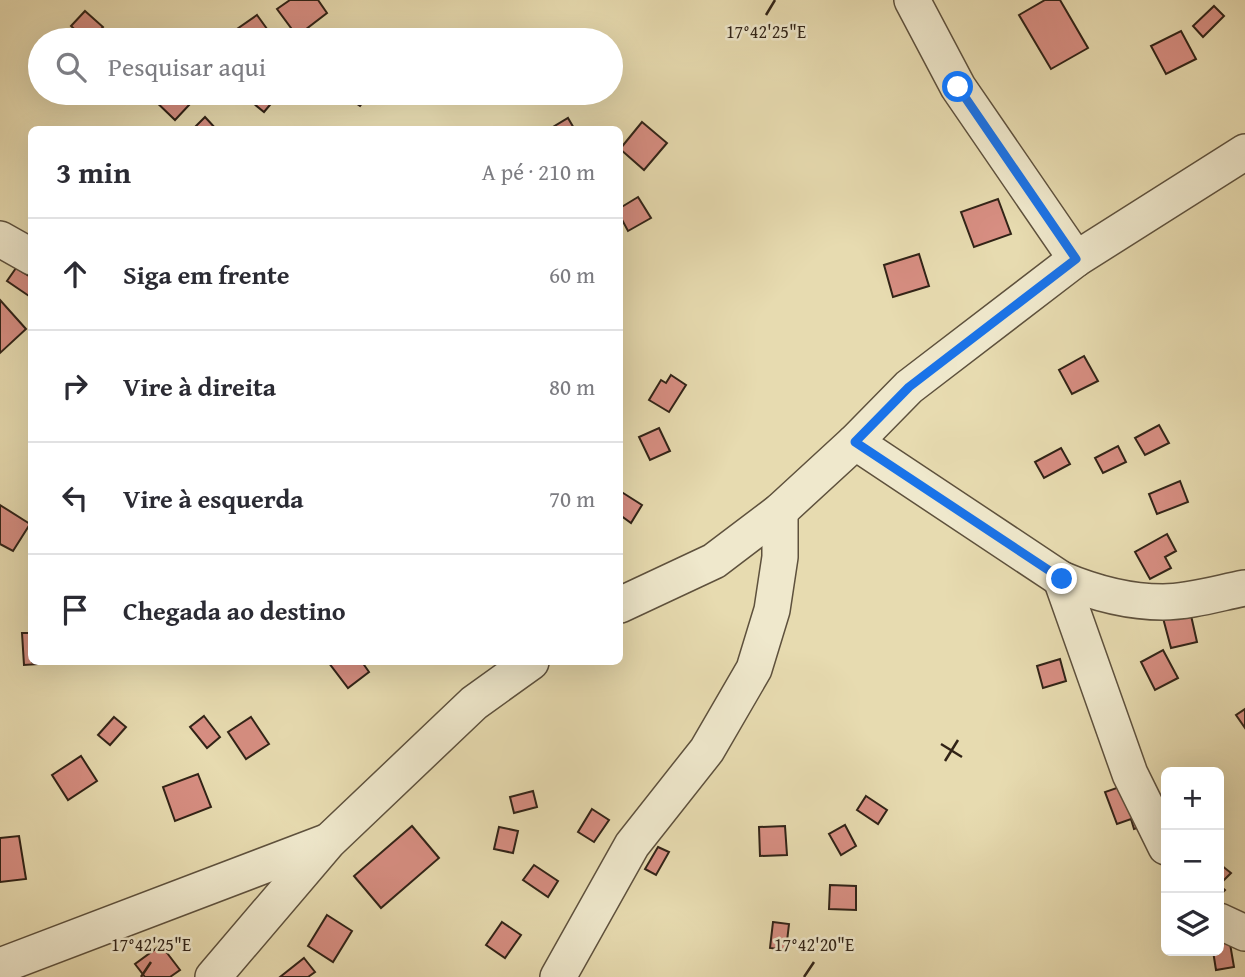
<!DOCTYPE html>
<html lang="pt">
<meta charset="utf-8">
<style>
body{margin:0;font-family:"Gentium Book Plus",serif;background:#f7f7f7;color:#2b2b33}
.controls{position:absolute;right:21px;bottom:21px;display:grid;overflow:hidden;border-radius:10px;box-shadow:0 7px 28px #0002}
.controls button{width:63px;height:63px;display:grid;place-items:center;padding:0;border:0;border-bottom:2px solid #e1e1e2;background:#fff;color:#2b2b33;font:35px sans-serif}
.stop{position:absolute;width:21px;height:21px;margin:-16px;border:5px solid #1a73e8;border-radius:50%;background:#fff}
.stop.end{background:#1a73e8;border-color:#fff;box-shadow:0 2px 7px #0008}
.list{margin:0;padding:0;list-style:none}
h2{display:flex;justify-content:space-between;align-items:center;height:91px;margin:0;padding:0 28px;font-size:30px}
h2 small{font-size:23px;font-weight:400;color:#7c7c81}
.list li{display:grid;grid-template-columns:46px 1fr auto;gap:21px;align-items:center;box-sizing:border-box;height:112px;padding:0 28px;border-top:2px solid #e1e1e2}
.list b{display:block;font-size:26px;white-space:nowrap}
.list em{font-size:23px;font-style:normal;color:#7c7c81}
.icon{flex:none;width:38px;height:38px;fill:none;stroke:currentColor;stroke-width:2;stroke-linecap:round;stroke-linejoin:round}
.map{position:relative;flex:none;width:1245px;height:977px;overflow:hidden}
.search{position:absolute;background:#fff;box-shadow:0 7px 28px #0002;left:28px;top:28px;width:595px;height:77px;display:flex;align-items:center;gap:18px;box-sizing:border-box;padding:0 24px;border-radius:38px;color:#7c7c81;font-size:26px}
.panel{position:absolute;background:#fff;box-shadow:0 7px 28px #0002;left:28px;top:126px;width:595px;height:539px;border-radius:10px}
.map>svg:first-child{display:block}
.building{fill:#d78e82;stroke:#312317;stroke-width:2}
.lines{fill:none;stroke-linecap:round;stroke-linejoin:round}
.minor-casing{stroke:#5e513d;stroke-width:38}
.minor{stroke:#efe8cc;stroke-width:35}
.route{stroke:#1a73e8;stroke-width:9}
.ticks{fill:none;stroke:#312317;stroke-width:2.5}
.ticks-label{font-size:18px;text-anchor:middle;fill:#312317;stroke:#efe8cc;stroke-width:5;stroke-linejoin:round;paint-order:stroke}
</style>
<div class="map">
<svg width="1245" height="977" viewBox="0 0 1245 977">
<rect width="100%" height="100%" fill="#e7dbb0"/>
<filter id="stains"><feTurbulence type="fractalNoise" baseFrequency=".00286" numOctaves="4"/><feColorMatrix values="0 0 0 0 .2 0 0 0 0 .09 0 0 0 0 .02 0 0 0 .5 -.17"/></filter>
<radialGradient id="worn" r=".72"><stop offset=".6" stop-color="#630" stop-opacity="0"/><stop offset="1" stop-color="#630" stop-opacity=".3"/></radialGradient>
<g class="building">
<polygon points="290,0 318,0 327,13 297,36 277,9"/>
<polygon points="1045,0 1060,0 1088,48 1051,69 1019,15"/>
<polygon points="1214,6 1224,16 1203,37 1193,26"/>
<polygon points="85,11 103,27 91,40 86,40 71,26"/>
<polygon points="257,15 275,40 245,40 237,29"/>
<polygon points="1181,31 1196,59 1166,74 1151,46"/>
<polygon points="151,93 179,93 190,104 175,120 149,95"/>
<polygon points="254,93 280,93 264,112 248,99"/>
<polygon points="341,93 370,93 360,106"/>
<polygon points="205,117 217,130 192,130"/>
<polygon points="568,118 575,130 548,130"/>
<polygon points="642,122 667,143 644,170 620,149"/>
<polygon points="638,197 651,218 628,231 620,216 620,208"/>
<polygon points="998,199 1011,234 974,247 961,212"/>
<polygon points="919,254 929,286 893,297 884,265"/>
<polygon points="16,268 32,278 32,292 29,296 7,281"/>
<polygon points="0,300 26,329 0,353"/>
<polygon points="1084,356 1098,381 1072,394 1059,370"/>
<polygon points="671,375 686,385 669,412 649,400 661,380 666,383"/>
<polygon points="1159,425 1169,443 1145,455 1135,438"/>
<polygon points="659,428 670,451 650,460 639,437"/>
<polygon points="1118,446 1126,462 1103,473 1095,458"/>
<polygon points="1061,448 1070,464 1044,478 1035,462"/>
<polygon points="1180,481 1188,502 1157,514 1149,494"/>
<polygon points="620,491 642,505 631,523 620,515"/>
<polygon points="0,505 30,524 13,551 0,544"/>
<polygon points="1167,534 1176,551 1165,557 1171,568 1150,579 1135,552"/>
<polygon points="1190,611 1197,642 1171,648 1163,618"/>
<polygon points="22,633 32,633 32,662 71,662 24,665"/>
<polygon points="1163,650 1178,678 1155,690 1141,662"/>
<polygon points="1060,659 1066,681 1043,688 1037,666"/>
<polygon points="331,662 362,662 369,672 348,688 329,663"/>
<polygon points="1245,709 1245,728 1236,715"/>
<polygon points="204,716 220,737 207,748 190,727"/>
<polygon points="114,717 126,727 110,745 98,735"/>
<polygon points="251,717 269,744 246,759 228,732"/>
<polygon points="81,756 97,781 68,800 52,775"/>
<polygon points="198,774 211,807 175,821 163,787"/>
<polygon points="1134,782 1149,824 1134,829 1131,819 1117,824 1105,792"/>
<polygon points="533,791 537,807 514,813 510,797"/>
<polygon points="866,796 887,810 878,824 857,810"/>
<polygon points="592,809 609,820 594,842 578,832"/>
<polygon points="845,825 856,846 841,855 829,834"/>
<polygon points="412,826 439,858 381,908 354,876"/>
<polygon points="785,826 787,855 760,856 759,827"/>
<polygon points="499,827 518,831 513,853 494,849"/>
<polygon points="19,836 26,879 0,882 0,838"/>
<polygon points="658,847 669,852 656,875 645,869"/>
<polygon points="534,865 558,881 548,897 523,880"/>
<polygon points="1221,865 1231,873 1219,885 1225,890 1219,896 1219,867"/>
<polygon points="830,885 856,886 856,910 829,909"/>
<polygon points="327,915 352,931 333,962 308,946"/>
<polygon points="502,922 521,935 505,958 486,945"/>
<polygon points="773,922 789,924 786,950 770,948"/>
<polygon points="1228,932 1234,967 1216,970 1213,951 1219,951 1219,934"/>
<polygon points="161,945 180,970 170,977 145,977 135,964"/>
<polygon points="304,958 315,972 308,977 280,977"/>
</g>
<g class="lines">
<defs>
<g id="minor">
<polyline points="912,0 958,87 1076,259"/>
<polyline points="0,239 32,257"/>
<path d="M855 442 1061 579C1094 593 1127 602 1163 602 1190 602 1219 593 1245 588"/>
<polyline points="1061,579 1130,774 1166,847"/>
<polyline points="620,605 714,561 780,511 855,442 909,387 1076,259 1245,152"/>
<polyline points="1219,921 1245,933"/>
<polyline points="0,966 326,842"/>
<polyline points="213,977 329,841 474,703 531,662"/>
<polyline points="558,977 632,845 707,750 754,669 772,610 780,557 780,511"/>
</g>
</defs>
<use href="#minor" class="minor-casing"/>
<use href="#minor" class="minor"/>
</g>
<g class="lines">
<polyline class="route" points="958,87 1076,259 909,387 855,442 1062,579"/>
</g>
<path class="ticks" d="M766 15 775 0M941 744 962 757M945 761 958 740M141 977 151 962M804 977 814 962"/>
<g class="ticks-label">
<text x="766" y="38">17°42'25"E</text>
<text x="151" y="951">17°42'25"E</text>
<text x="814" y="951">17°42'20"E</text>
</g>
<rect width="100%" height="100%" filter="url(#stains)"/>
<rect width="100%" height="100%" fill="url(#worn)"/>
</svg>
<div class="controls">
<button>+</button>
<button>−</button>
<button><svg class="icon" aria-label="layers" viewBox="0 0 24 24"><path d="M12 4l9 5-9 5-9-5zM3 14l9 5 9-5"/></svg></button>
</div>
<div class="stop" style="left:958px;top:87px"></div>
<div class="stop end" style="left:1062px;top:579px"></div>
<div class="search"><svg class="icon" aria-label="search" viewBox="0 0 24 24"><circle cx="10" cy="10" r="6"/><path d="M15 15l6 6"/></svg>Pesquisar aqui</div>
<section class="panel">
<h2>3 min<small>A pé · 210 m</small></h2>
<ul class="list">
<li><svg class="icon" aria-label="ahead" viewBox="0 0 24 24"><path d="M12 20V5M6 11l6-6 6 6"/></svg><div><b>Siga em frente</b></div><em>60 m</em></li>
<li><svg class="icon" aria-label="right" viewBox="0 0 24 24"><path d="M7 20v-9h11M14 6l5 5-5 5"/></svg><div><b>Vire à direita</b></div><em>80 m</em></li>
<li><svg class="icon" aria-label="left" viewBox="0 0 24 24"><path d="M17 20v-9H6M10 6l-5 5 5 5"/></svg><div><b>Vire à esquerda</b></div><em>70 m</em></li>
<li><svg class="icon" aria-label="arrive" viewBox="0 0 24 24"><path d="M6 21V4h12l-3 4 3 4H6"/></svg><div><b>Chegada ao destino</b></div></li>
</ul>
</section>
</div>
